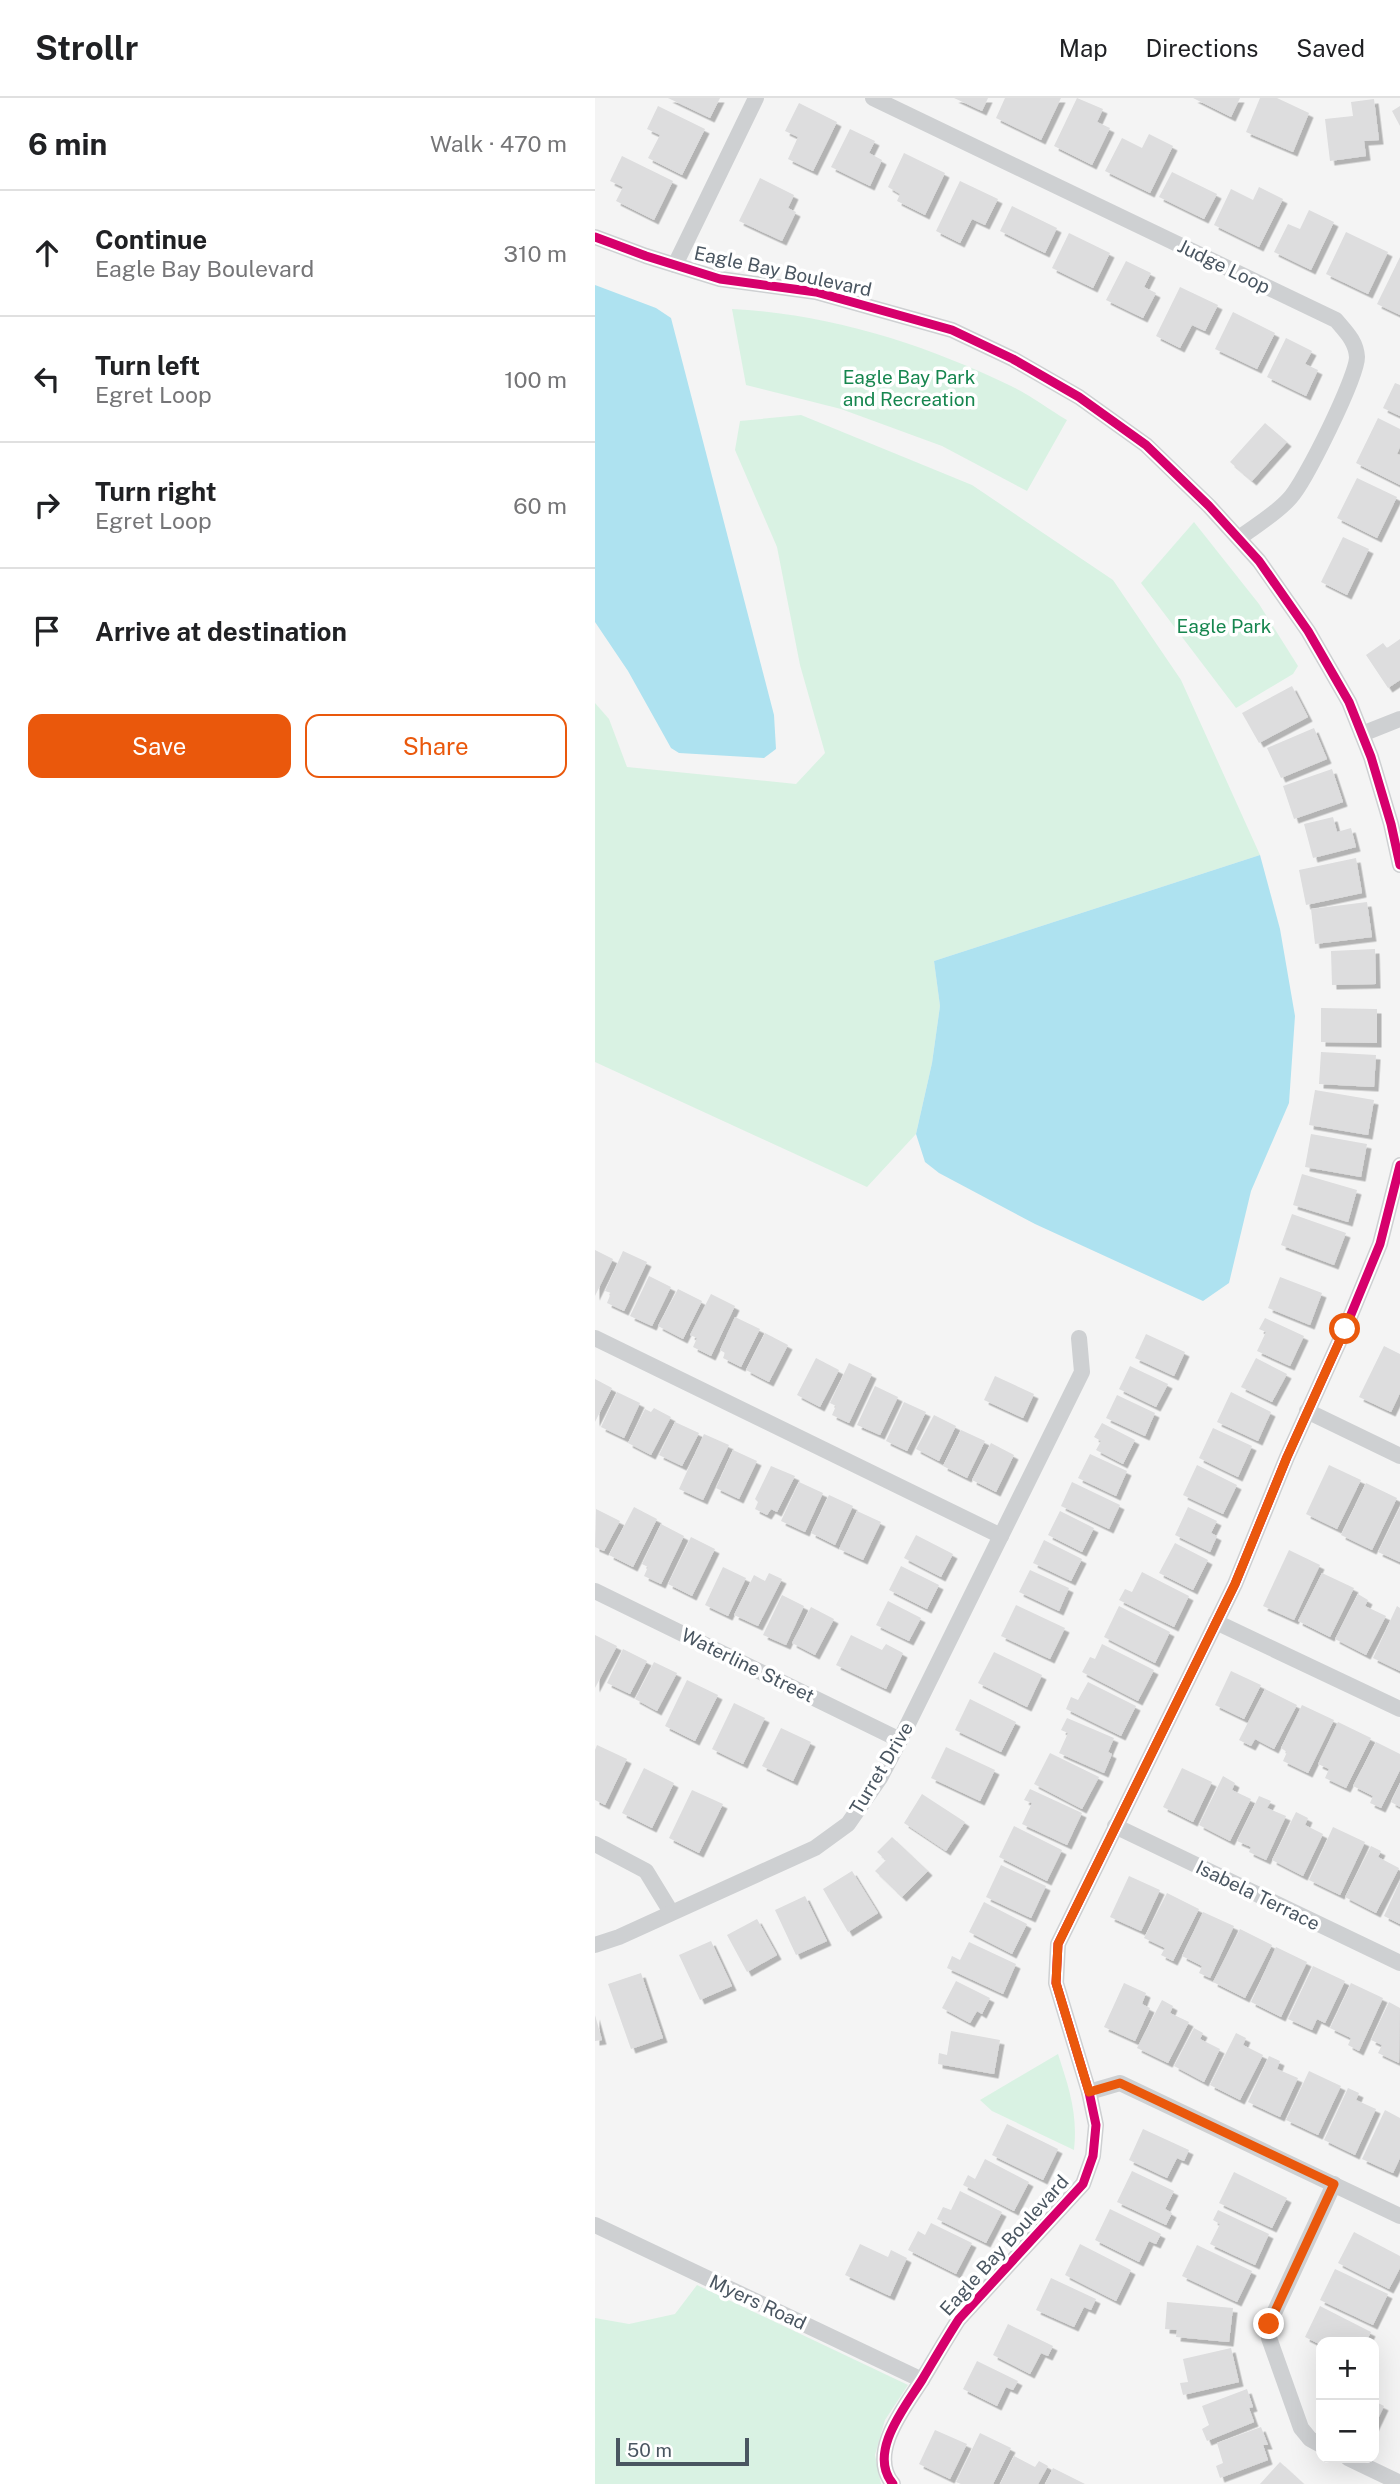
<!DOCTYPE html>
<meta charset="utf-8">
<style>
body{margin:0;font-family:"Public Sans",sans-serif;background:#f6f6f6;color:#202124}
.controls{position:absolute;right:21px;bottom:21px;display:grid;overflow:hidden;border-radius:14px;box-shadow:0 7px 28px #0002}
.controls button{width:63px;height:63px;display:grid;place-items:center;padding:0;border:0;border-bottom:2px solid #e0e0e0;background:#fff;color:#202124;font:35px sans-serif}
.scale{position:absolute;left:21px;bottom:18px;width:133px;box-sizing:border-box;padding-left:7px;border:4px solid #4a5661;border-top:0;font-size:19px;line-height:24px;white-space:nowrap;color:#4a5661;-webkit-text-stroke:5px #fff;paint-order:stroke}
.stop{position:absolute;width:21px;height:21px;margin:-16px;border:5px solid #ea580c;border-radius:50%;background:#fff}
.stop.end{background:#ea580c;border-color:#fff;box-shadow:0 2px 7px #0008}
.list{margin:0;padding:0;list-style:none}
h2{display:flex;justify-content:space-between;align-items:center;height:91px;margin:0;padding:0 28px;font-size:30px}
h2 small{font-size:23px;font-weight:400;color:#757577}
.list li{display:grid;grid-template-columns:46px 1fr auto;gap:21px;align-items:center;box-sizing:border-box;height:126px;padding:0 28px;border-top:2px solid #e0e0e0}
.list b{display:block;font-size:26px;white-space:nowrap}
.list p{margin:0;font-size:23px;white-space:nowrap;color:#757577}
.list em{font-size:23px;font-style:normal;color:#757577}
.actions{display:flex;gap:14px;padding:21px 28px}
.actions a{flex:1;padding:16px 0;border:2px solid #ea580c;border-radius:14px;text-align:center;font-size:24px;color:#ea580c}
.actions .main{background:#ea580c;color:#fff}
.icon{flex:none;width:38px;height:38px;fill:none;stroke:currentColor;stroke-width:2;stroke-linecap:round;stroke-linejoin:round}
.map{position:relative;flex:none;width:805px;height:2386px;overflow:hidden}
header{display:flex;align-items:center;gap:42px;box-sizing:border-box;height:98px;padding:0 35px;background:#fff;border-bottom:2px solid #e0e0e0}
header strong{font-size:33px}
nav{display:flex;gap:38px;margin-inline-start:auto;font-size:24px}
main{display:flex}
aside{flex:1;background:#fff}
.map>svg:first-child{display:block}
.green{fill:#d9f2e3}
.water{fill:#aee2f0}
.building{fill:#ddddde;filter:url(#shadow)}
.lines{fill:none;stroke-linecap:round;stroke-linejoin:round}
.minor{stroke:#ced0d2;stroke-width:16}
.cycleway-casing{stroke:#fff;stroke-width:13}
.cycleway{stroke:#d6006c;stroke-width:9}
.route{stroke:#ea580c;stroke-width:9}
.labels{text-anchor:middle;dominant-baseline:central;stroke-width:7;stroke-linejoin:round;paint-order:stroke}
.street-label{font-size:19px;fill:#4a5661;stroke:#fff}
.park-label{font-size:19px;fill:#17864f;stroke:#fff}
</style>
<header>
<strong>Strollr</strong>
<nav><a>Map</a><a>Directions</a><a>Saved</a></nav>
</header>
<main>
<aside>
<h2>6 min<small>Walk · 470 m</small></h2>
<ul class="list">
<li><svg class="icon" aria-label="ahead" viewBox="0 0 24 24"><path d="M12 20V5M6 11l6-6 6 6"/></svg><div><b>Continue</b><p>Eagle Bay Boulevard</p></div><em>310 m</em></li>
<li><svg class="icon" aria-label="left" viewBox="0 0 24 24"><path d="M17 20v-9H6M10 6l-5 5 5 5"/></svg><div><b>Turn left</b><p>Egret Loop</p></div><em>100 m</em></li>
<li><svg class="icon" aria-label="right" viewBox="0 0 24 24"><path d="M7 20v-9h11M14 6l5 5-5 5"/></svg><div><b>Turn right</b><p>Egret Loop</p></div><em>60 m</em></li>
<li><svg class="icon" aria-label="arrive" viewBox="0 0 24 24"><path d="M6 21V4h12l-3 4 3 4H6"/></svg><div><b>Arrive at destination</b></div></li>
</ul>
<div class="actions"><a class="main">Save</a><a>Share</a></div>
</aside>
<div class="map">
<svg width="805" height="2386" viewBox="0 0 805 2386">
<defs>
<filter id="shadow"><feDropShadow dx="4.5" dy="4.5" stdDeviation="0" flood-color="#0004"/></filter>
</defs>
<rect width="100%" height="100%" fill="#f4f4f4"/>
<g class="green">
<path d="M137 211C235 216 329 246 416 288 435 297 453 311 472 322L432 393 347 348 246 311 151 287Z"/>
<polygon points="206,317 377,387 518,482 586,582 665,757 339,863 345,908 337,965 321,1036 272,1089 0,964 0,605 14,621 32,669 201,686 230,655 205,567 182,449 140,352 145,323"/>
<polygon points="599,424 664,506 703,568 698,576 641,610 546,485"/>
<path d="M463 1956C474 1990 483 2016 479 2052L397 2013 385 2002Z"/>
<polygon points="102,2187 313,2287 290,2322 280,2357 286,2386 0,2386 0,2220 34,2226 80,2216"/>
</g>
<g class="water">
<polygon points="0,187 61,210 76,220 179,617 181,651 169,660 84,655 76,650 33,573 0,524"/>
<polygon points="665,757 685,831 700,918 694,1005 656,1093 634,1185 608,1203 440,1126 344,1075 330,1064 321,1036 337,965 345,908 339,863"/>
</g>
<g class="building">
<polygon points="73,0 125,0 115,20"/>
<polygon points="359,0 393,0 387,13"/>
<polygon points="410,0 466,0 446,42 401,20"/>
<polygon points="482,0 508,11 502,24 515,30 497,67 459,48"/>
<polygon points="598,0 645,0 636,19"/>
<polygon points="665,0 682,0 714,15 698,54 651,34"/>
<polygon points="779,1 784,42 769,43 771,58 735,63 730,21 758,18 756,4"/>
<polygon points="204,5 242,24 218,73 193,61 203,39 190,33"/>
<polygon points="63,8 110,31 87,77 53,60 65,37 52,31"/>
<polygon points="805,8 805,28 797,13"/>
<polygon points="255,31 280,43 274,55 287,62 275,88 236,69"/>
<polygon points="554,36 578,48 555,95 510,73 527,40 547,50"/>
<polygon points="309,55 350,75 330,117 302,103 305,96 293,89"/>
<polygon points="27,58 78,83 59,122 21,103 28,89 15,83"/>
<polygon points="577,74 622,96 609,121 564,99"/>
<polygon points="165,80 199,97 193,110 201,114 187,143 144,123"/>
<polygon points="365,83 403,101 390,127 377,121 365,145 341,133"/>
<polygon points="664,89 688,101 664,149 619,127 636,91 658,102"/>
<polygon points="417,108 462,130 450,155 405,133"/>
<polygon points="714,112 739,124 716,172 679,154 693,126 705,131"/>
<polygon points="751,134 793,154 773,196 731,176"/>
<polygon points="474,135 515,155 498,190 457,170"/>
<polygon points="805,159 805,217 782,206"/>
<polygon points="531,163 556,175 549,189 561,195 548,220 511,202"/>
<polygon points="585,189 623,207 610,233 597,227 585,250 561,238"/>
<polygon points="638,214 680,235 662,271 620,251"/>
<polygon points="691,240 717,253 710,266 723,272 711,298 672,279"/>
<polygon points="800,285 805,287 805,318 788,310"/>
<polygon points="783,320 805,331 805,349 802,356 805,357 805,387 761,365"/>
<polygon points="670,325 692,344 657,383 635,364"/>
<polygon points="762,380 802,399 782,440 742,420"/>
<polygon points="748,439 774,451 752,497 726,484"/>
<polygon points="805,541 805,582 793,590 771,557 788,545 792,550"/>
<polygon points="697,588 713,619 664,645 647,615"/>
<polygon points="719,630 732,661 686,680 672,650"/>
<polygon points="737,671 748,704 699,721 688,688"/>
<polygon points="738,719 742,734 756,730 761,749 718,760 709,726"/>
<polygon points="761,760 767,795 711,807 704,772"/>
<polygon points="772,804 777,839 720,846 716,811"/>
<polygon points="780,851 781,886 737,887 736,853"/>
<polygon points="726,910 782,911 782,945 726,944"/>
<polygon points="726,954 781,957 779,989 724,986"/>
<polygon points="720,992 779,1002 773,1037 714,1027"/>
<polygon points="716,1036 772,1046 766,1079 710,1069"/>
<polygon points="707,1076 762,1092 753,1124 698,1107"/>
<polygon points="697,1116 751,1135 739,1167 686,1147"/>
<polygon points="0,1152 18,1161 0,1198"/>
<polygon points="28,1153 52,1164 29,1213 12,1205 16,1195 10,1193"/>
<polygon points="54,1178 76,1189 57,1228 35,1218"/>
<polygon points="685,1179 727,1195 715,1227 673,1210"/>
<polygon points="83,1191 107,1203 88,1241 63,1228"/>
<polygon points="116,1196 140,1208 116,1258 98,1249 102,1240 95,1237"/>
<polygon points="140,1219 165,1231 146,1269 128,1260 130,1255 125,1252"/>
<polygon points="670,1220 709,1238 695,1268 662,1253 671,1234 664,1231"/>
<polygon points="170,1235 193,1247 174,1284 151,1272"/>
<polygon points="551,1236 590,1254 579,1278 540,1260"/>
<polygon points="789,1248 805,1256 805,1295 796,1314 764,1299"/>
<polygon points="221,1260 244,1272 225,1309 202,1297"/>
<polygon points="661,1260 692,1276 677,1304 646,1289"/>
<polygon points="254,1265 277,1276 254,1325 237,1317 241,1308 235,1305"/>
<polygon points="535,1268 573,1286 561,1309 524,1291"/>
<polygon points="400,1278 439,1296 428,1320 389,1302"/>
<polygon points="0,1281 17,1290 0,1324"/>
<polygon points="280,1288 303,1299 285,1337 262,1327"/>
<polygon points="22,1294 45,1305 29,1340 6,1329"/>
<polygon points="636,1294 676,1314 663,1343 622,1324"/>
<polygon points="522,1297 560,1315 550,1338 511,1320"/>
<polygon points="309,1304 331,1314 312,1353 291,1343"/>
<polygon points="59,1310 76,1319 56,1357 33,1345 50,1311 56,1314"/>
<polygon points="339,1317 361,1328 344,1363 321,1351"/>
<polygon points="80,1324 104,1335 87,1368 64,1357"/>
<polygon points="507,1325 540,1342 528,1366 501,1352 506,1343 499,1339"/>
<polygon points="618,1330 657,1348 643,1379 604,1360"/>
<polygon points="366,1332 390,1343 372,1380 348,1368"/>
<polygon points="109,1336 134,1347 108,1402 84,1391"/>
<polygon points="396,1345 419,1357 401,1394 377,1382"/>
<polygon points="138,1352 162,1363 144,1401 121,1390"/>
<polygon points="495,1356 532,1373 521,1398 483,1380"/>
<polygon points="602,1367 642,1387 628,1416 588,1397"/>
<polygon points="734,1367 766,1382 742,1431 711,1416"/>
<polygon points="176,1368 200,1378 182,1414 176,1411 172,1417 160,1411 163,1404 160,1401"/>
<polygon points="204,1384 228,1395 210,1434 186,1423"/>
<polygon points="477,1384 525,1407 514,1431 466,1408"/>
<polygon points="771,1385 802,1400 777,1452 746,1437"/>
<polygon points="234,1397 258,1408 240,1447 216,1435"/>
<polygon points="39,1409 62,1421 38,1469 14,1457"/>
<polygon points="593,1409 622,1423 616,1435 622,1438 615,1454 580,1437"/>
<polygon points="805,1409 805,1464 783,1454"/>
<polygon points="1,1411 25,1423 9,1453 0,1449"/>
<polygon points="262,1413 286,1424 268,1462 244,1451"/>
<polygon points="465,1413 499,1430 487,1454 453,1437"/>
<polygon points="66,1426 89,1438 66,1486 49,1478 53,1469 47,1466"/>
<polygon points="321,1437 358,1456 346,1479 309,1460"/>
<polygon points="96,1439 120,1451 97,1498 73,1486"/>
<polygon points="449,1442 487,1461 476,1483 438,1465"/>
<polygon points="580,1445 613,1462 598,1492 564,1475"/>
<polygon points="694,1452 725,1467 699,1522 668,1508"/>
<polygon points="306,1468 344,1487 332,1511 294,1492"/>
<polygon points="128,1469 151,1480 133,1518 110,1507"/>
<polygon points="435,1472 474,1490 464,1513 424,1494"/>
<polygon points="547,1474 594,1498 579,1529 524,1502 530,1491 537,1494"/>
<polygon points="174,1475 187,1481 163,1528 139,1517 159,1477 170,1483"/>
<polygon points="727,1475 759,1490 735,1539 703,1523"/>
<polygon points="763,1496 773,1502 770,1508 791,1518 771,1557 740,1541"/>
<polygon points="187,1497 209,1508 191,1547 168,1537"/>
<polygon points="293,1503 326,1520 314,1543 281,1527"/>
<polygon points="421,1507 470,1530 455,1561 406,1538"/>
<polygon points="524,1508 575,1534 560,1565 509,1539"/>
<polygon points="802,1508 805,1510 805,1573 778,1560"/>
<polygon points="216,1509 239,1521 220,1557 197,1545"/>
<polygon points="0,1537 22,1548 0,1590"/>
<polygon points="256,1537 287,1552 291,1546 308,1555 291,1591 241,1567"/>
<polygon points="507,1546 559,1572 543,1603 487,1574 495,1559 500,1561"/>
<polygon points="28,1551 52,1563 35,1596 12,1585"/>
<polygon points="399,1554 447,1577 432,1609 383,1585"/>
<polygon points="59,1564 82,1575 62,1613 40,1601"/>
<polygon points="636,1573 666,1587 649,1621 620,1607"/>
<polygon points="92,1582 123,1597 100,1643 70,1628"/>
<polygon points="493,1584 541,1608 526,1638 471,1611 476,1599 483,1602"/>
<polygon points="670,1591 702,1607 679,1651 660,1641 656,1648 644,1642"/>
<polygon points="375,1601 421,1624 406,1654 360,1632"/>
<polygon points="139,1605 170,1620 148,1666 117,1651"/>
<polygon points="707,1607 739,1622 713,1675 688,1663 692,1654 686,1650"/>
<polygon points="472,1620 519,1640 513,1654 517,1656 509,1675 464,1655 473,1635 466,1632"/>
<polygon points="743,1624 776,1640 751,1690 730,1680 734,1671 723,1666"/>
<polygon points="186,1630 216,1644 198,1683 167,1668"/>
<polygon points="781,1644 805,1656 805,1672 786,1710 775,1705 778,1698 758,1688"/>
<polygon points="2,1647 32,1661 10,1707 0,1702 0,1652"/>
<polygon points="351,1649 400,1672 385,1703 336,1680"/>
<polygon points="455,1655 504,1679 487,1711 439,1686"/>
<polygon points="49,1670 79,1685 57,1730 27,1715"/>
<polygon points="587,1670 617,1684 598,1724 568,1709"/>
<polygon points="628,1678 640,1685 637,1692 656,1701 635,1743 604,1727"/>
<polygon points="805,1685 805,1709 796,1704"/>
<polygon points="435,1691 487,1715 472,1747 427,1726 437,1705 429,1702"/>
<polygon points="97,1692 128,1706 104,1755 74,1740"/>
<polygon points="327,1696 370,1724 351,1753 309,1725"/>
<polygon points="664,1698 676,1703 672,1710 691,1718 671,1762 654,1754 656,1749 642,1743"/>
<polygon points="701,1714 713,1720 710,1727 728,1736 708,1778 677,1762"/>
<polygon points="419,1728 467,1752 452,1783 404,1759"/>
<polygon points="738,1729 770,1744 745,1797 714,1782"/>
<polygon points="297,1739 333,1773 307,1799 280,1773 291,1762 282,1754"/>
<polygon points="776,1748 786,1753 783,1759 804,1770 781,1815 750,1799"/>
<polygon points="406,1767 451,1788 436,1820 391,1799"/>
<polygon points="257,1773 283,1815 253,1834 228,1791"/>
<polygon points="534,1778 565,1792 546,1833 515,1819"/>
<polygon points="805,1783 805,1826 789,1818"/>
<polygon points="572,1795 604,1811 578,1863 566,1857 570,1850 549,1840"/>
<polygon points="210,1798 232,1843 201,1857 180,1812"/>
<polygon points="389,1804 432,1826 417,1856 374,1834"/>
<polygon points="608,1814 639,1828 615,1880 604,1875 607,1868 587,1858"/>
<polygon points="162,1821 182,1857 152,1874 132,1837"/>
<polygon points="645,1831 677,1847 650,1900 618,1884"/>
<polygon points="116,1843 137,1888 105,1902 84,1857"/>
<polygon points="374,1844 421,1866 408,1896 352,1870 357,1858 365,1862"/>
<polygon points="681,1849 712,1864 686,1919 656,1904"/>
<polygon points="718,1868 750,1883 730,1925 722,1921 717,1932 693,1921"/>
<polygon points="46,1875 68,1940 36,1951 13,1886"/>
<polygon points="361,1883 395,1900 387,1916 382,1913 375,1925 347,1910"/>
<polygon points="529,1885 551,1895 547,1906 555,1910 540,1943 509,1929"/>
<polygon points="756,1885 788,1900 764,1953 753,1947 756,1940 735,1930"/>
<polygon points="567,1902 578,1908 575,1915 594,1924 573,1965 542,1950"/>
<polygon points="794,1904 805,1910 804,1965 783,1955 787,1947 776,1942"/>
<polygon points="0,1917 7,1942 0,1943"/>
<polygon points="599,1930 608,1935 605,1941 625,1951 609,1984 579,1968"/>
<polygon points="356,1933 405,1942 399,1976 343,1966 344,1955 352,1957"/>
<polygon points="641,1935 651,1940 648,1947 668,1957 645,2002 615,1987"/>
<polygon points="674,1958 685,1963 682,1971 703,1980 685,2019 653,2004"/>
<polygon points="714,1973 746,1988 723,2037 691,2022"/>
<polygon points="753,1990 764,1995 761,2002 781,2011 760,2057 729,2042"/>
<polygon points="790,2012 805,2020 805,2060 798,2075 767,2061"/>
<polygon points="412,2026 463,2051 448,2082 397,2057"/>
<polygon points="548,2031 594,2052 589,2063 582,2060 572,2080 534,2062"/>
<polygon points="390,2061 434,2084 419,2113 368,2087 373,2077 380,2081"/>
<polygon points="537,2073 579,2093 570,2111 577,2115 571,2127 522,2104"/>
<polygon points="639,2074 692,2100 677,2130 624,2105"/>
<polygon points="365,2093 407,2114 391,2145 342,2121 348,2109 356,2112"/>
<polygon points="515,2111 566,2136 561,2146 554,2143 544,2164 500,2142"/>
<polygon points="623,2112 674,2136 660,2167 615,2146 625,2126 618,2122"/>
<polygon points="336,2125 377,2145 361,2176 313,2152 323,2133 330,2137"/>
<polygon points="759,2134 805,2158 805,2170 794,2191 743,2165"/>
<polygon points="265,2146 293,2159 296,2152 312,2160 295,2198 250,2177"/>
<polygon points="485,2146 536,2172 521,2203 470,2177"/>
<polygon points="602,2147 657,2173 642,2204 587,2178"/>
<polygon points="740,2171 793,2196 778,2227 725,2202"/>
<polygon points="456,2180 501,2201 496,2212 489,2209 479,2229 441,2212"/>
<polygon points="572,2204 638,2210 634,2244 581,2239 582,2232 570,2231"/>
<polygon points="725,2208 776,2234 771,2244 764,2241 762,2244 726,2244 726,2247 710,2239"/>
<polygon points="413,2226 458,2248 453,2258 446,2255 435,2276 398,2257"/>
<polygon points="636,2250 644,2284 588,2297 585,2285 593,2284 588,2261"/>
<polygon points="382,2263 423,2283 418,2292 411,2289 402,2308 368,2291"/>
<polygon points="652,2291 658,2309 654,2310 659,2324 612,2343 607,2331 614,2327 607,2308"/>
<polygon points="779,2303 789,2308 779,2329"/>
<polygon points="666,2329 673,2347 668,2347 673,2362 625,2380 621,2368 628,2365 622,2345"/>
<polygon points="340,2332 372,2346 355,2381 324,2366"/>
<polygon points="385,2335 416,2350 398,2386 366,2386 361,2384"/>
<polygon points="419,2358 440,2369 444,2363 453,2368 443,2386 405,2386"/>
<polygon points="685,2364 709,2386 665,2386"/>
<polygon points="458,2370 490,2386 450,2386"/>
</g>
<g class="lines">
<g class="minor">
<path d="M278 0 741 222C751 234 761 243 762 259 762 279 710 384 695 400 681 416 660 428 644 440"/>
<polyline points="0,139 51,158 125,181 221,194 357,232 418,261 484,299 551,347 614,408 664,463 713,533 754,604 776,659 796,726 805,767"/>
<polyline points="80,167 161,0"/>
<polyline points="767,636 805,621"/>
<polyline points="0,1240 406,1438"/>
<polyline points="712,1313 805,1358"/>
<polyline points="0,1493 305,1642"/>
<polyline points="621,1524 805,1611"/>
<polyline points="520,1728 805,1865"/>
<polyline points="0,1746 51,1773 76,1814"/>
<polyline points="0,1847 24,1839 220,1750 253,1726 285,1680 305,1642 487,1274 484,1240"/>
<polyline points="494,1994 525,1985 805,2118"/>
<polyline points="0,2127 327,2282"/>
<polyline points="726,2347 715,2341 706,2330 674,2240 674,2226 739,2086"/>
<polyline points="753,2360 805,2385"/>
<path d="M298 2386C272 2355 310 2309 327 2282 339 2262 351 2241 364 2221L488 2086 498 2058 501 2027 494 1994 461 1885 463 1846 640 1486 692 1359 750 1231 785 1146 805 1067"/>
</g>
<defs>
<g id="cycleway">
<polyline points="0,139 51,158 125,181 221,194 357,232 418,261 484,299 551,347 614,408 664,463 713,533 754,604 776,659 796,726 805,767"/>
<path d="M298 2386C272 2355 310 2309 327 2282 339 2262 351 2241 364 2221L488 2086 498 2058 501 2027 494 1994 461 1885 463 1846 640 1486 692 1359 750 1231 785 1146 805 1067"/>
</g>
</defs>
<use href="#cycleway" class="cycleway-casing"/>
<use href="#cycleway" class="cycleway"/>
</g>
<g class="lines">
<polyline class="route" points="674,2226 739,2086 525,1985 494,1994 461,1885 463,1846 640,1486 692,1359 750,1231"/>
</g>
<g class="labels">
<g class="street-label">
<text transform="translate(629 168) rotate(26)">Judge Loop</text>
<text transform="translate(188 173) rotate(12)">Eagle Bay Boulevard</text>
<text transform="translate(153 1567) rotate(26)">Waterline Street</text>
<text transform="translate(286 1670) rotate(-59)">Turret Drive</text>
<text transform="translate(663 1797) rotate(26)">Isabela Terrace</text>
<text transform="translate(409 2147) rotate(-48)">Eagle Bay Boulevard</text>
<text transform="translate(163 2204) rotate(25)">Myers Road</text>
</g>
<g class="park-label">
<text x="314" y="279">Eagle Bay Park<tspan x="314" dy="22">and Recreation</tspan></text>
<text x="629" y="528">Eagle Park</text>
</g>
</g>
</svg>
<div class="controls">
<button>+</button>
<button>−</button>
</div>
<div class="scale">50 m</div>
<div class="stop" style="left:750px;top:1231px"></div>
<div class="stop end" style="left:674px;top:2226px"></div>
</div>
</main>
